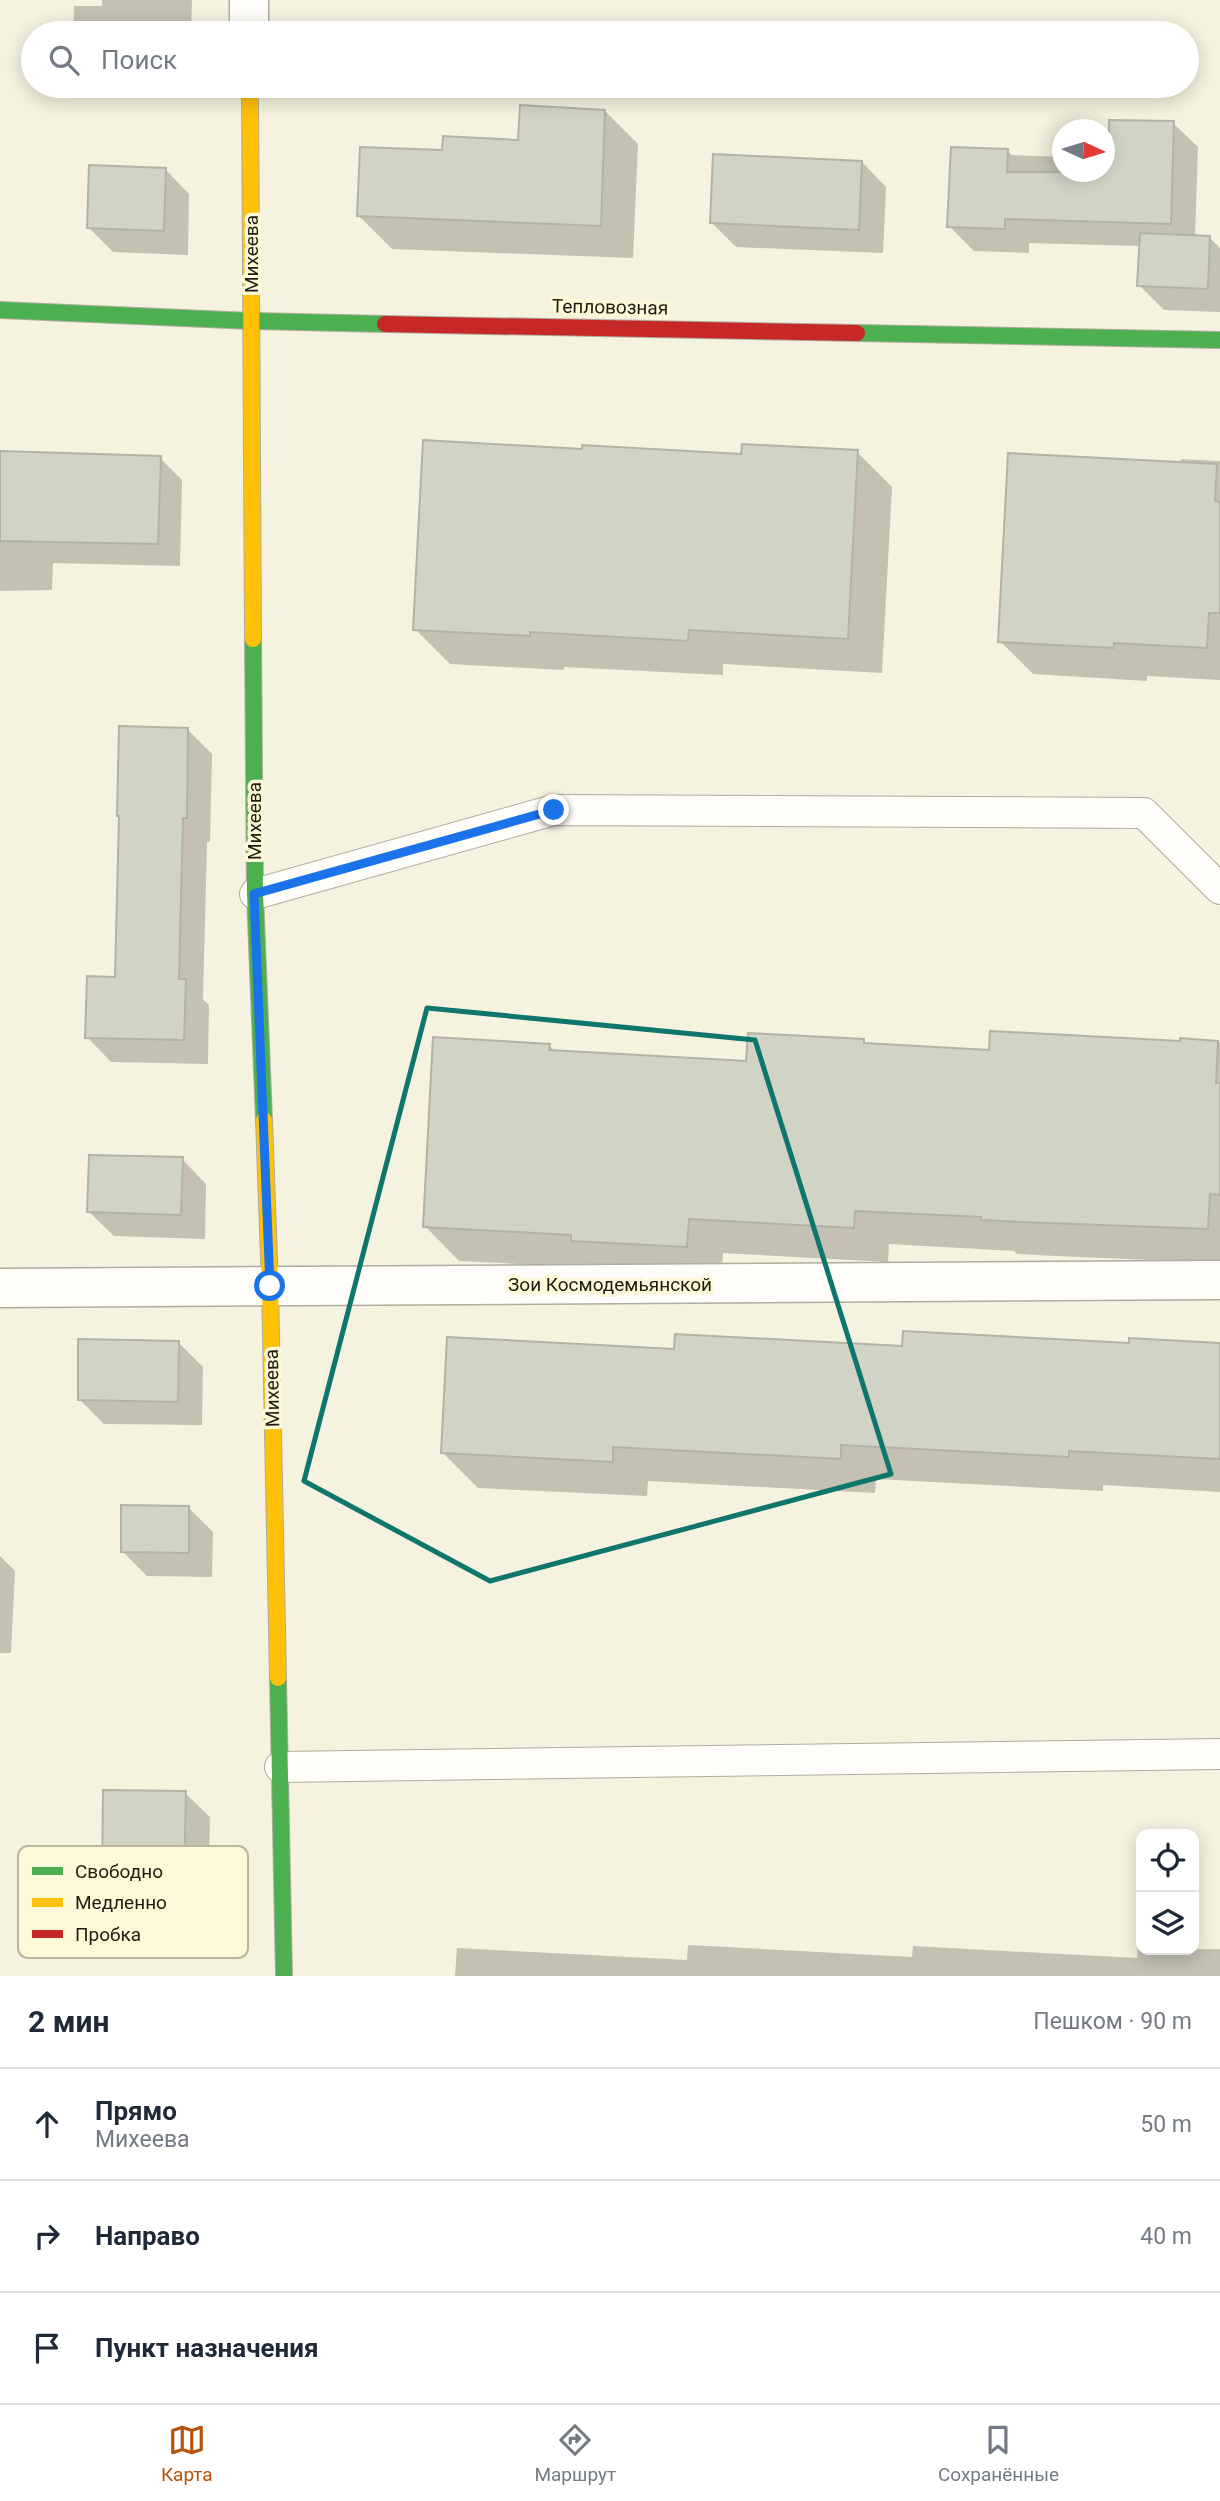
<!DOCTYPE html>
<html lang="ru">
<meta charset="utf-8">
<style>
body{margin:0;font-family:Roboto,sans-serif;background:#f2f2f3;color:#1f2937}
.controls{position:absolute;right:21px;bottom:21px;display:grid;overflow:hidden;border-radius:14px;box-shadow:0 4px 18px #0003}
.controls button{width:63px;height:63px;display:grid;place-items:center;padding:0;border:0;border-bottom:2px solid #e0e1e3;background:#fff;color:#1f2937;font:35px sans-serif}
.compass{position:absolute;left:1052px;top:119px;width:63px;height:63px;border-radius:50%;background:#fff;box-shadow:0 4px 18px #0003;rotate:94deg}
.stop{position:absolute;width:21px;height:21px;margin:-16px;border:5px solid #1a73e8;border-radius:50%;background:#fff}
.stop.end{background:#1a73e8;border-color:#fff;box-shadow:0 2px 7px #0008}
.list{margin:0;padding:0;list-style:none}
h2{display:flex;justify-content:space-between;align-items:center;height:91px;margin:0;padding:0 28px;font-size:30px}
h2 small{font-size:23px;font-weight:400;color:#747a83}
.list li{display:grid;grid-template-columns:46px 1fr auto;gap:21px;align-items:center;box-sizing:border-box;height:112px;padding:0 28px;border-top:2px solid #e0e1e3}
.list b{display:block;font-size:26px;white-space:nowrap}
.list p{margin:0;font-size:23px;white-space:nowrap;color:#747a83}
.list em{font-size:23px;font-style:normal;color:#747a83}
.icon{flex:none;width:38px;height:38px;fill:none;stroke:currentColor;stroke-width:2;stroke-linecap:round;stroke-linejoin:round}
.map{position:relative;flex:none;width:1220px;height:1976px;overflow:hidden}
.search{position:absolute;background:#fff;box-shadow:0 4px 18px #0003;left:21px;right:21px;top:21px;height:77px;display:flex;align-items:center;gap:18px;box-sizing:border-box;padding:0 24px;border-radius:38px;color:#747a83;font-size:26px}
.sheet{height:427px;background:#fff}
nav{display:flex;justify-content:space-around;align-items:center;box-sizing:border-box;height:98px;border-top:2px solid #e0e1e3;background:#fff;font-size:19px;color:#747a83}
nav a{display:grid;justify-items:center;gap:4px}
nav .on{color:#b45309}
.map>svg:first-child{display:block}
.shadow{fill:#0003}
.building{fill:#d1d3c5;stroke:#b2b3a6;stroke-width:2}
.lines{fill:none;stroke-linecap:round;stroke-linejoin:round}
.lane-casing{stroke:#afad9f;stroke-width:32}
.street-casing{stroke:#afad9f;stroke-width:41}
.fast-casing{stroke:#afad9f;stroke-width:18}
.slow-casing{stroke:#afad9f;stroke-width:18}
.jam-casing{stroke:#afad9f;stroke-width:18}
.lane{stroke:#fefdfa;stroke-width:30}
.street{stroke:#fefdfa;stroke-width:38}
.fast{stroke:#4caf50;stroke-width:16}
.slow{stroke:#ffc107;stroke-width:16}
.jam{stroke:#c62828;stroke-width:16}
.route{stroke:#1a73e8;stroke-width:9}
.marked{fill:none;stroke:#0f766e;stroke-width:5;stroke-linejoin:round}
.labels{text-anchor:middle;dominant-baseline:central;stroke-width:7;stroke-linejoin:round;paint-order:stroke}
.street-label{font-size:19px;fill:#1e1c11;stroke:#fdf8d8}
.key{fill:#fdf8d8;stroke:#bab69c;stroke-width:2}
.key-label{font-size:19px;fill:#1e1c11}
</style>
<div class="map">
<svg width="1220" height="1976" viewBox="0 0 1220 1976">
<rect width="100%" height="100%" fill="#f5f2e0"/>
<g class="shadow">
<polygon points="102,0 192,0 191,33 73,33 74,6 102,6"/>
<polygon points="605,111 638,144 633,258 392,249 359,216 444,152 519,141"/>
<polygon points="1173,123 1198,147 1195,237 1209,237 1220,248 1220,312 1164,310 1139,285 1141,246 1029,243 1029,253 974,251 949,226 1007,151 1012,155 1062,157 1062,172 1104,172 1110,158"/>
<polygon points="862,162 886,187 883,253 736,247 712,223"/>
<polygon points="165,169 189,194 188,255 113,252 89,228"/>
<polygon points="0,451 160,458 182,480 180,566 53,563 52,590 0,591"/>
<polygon points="857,452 892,487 882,673 723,664 723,675 564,667 564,670 450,664 415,629 743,456"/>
<polygon points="1181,459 1220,461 1220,680 1147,676 1147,681 1033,674 1000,641 1180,464"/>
<polygon points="188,730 212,754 210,842 207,842 203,999 209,1005 208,1064 111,1062 87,1037 117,979"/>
<polygon points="1181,1040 1220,1042 1220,1263 1056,1256 1017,1254 1014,1251 889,1244 888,1262 723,1253 721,1281 601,1268 459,1261 425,1226 549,1045 556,1052 748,1062 863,1041 867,1045 991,1052 1181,1043"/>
<polygon points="182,1159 206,1184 205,1239 114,1236 89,1212"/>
<polygon points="179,1343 203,1367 202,1425 104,1424 79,1399"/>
<polygon points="1131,1345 1220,1345 1220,1492 1103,1485 1103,1491 876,1479 875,1493 648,1481 647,1496 478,1488 443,1453 676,1350"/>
<polygon points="189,1508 213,1532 212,1577 147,1576 122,1551"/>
<polygon points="0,1556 15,1571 11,1653 0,1653"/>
<polygon points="185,1793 210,1817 208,1906 128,1904 104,1879"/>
<polygon points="1138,1944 1141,1945 1141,1950 1220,1949 1220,1976 455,1976 457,1948 687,1960 688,1945 912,1957 913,1946 1137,1958"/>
</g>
<g class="building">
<polygon points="520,105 605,110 601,226 357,216 360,147 442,150 443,136 518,140"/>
<polygon points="1109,120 1174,121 1171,224 1005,219 1005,229 947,227 951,147 1008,149 1007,172 1104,172 1104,156 1109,156"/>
<polygon points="713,154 862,161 859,230 710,223"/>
<polygon points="89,165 166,168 164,231 87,228"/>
<polygon points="1140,233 1210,236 1208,289 1137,286"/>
<polygon points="423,440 582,449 582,445 741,454 742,444 858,450 848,639 689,630 688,641 530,632 530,636 413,630"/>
<polygon points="0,451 161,456 158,544 0,541"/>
<polygon points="1008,453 1217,464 1215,501 1220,502 1220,613 1209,613 1207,648 1114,643 1114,648 998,642"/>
<polygon points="119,726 188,728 187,818 183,818 179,979 186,979 184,1040 85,1038 87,976 115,977 119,816 117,816"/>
<polygon points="990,1031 1180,1041 1180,1038 1218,1041 1216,1083 1220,1083 1220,1195 1210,1194 1208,1229 1021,1222 981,1220 981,1217 855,1211 854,1228 689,1219 687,1247 571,1241 571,1235 423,1227 433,1037 550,1044 549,1050 746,1061 748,1033 864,1039 864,1043 989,1050"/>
<polygon points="89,1155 183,1157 181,1215 87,1212"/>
<polygon points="903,1331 1129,1343 1129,1338 1220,1343 1220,1459 1069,1451 1069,1457 841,1445 841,1459 613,1447 613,1462 441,1453 447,1337 674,1349 675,1334 902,1346"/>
<polygon points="78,1339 179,1341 178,1402 78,1400"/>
<polygon points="121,1505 189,1506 189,1553 121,1552"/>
<polygon points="103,1790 186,1791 184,1882 102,1880"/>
</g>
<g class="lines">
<defs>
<g id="lane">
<polyline points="255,894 554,810 1144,813 1220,889"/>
<polyline points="280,1767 1220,1754"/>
</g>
<g id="street">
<polyline points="249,0 249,33"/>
<polyline points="0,1288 1220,1280"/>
</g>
<g id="fast">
<polyline points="0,310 251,321 385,324"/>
<polyline points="857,333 1220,340"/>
<polyline points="253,639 255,894 264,1120"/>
<polyline points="278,1678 284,1976"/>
</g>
<g id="slow">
<polyline points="250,86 253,639"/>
<polyline points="264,1120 270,1286 278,1678"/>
</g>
<polyline id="jam" points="385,324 857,333"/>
</defs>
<use href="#lane" class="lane-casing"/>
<use href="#street" class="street-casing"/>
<use href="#fast" class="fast-casing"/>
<use href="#slow" class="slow-casing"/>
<use href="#jam" class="jam-casing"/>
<use href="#lane" class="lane"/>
<use href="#street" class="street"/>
<use href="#fast" class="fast"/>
<use href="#slow" class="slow"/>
<use href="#jam" class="jam"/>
</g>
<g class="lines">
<polyline class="route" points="270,1286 254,894 554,810"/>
</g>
<path class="marked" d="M427 1008 755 1040 891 1474 490 1581 304 1481Z"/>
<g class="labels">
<g class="street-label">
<text transform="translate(251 254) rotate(-90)">Михеева</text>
<text transform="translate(610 307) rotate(1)">Тепловозная</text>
<text transform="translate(254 821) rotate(-90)">Михеева</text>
<text x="610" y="1284">Зои Космодемьянской</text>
<text transform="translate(272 1388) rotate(-91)">Михеева</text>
</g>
</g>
<rect x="18" y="1846" width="230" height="112" rx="10" class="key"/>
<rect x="32" y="1867" width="31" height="8" fill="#4caf50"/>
<rect x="32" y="1898" width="31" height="9" fill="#ffc107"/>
<rect x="32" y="1930" width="31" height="8" fill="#c62828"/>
<g class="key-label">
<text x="75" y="1878">Свободно</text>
<text x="75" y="1909">Медленно</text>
<text x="75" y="1941">Пробка</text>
</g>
</svg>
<div class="controls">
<button><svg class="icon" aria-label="locate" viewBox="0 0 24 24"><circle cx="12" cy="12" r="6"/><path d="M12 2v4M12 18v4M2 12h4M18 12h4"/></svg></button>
<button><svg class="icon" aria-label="layers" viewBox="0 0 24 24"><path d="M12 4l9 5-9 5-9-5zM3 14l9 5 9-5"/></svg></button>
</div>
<svg class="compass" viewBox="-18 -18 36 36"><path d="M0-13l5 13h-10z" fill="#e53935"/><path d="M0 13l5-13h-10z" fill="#747a83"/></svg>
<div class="stop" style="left:270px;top:1286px"></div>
<div class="stop end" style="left:554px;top:810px"></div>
<div class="search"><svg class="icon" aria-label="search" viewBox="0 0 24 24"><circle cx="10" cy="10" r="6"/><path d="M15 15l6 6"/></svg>Поиск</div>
</div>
<section class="sheet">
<h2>2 мин<small>Пешком · 90 m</small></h2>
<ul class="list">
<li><svg class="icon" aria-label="ahead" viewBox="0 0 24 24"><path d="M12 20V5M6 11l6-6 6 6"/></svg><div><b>Прямо</b><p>Михеева</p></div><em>50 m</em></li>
<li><svg class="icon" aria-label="right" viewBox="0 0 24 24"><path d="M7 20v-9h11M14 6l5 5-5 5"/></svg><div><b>Направо</b></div><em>40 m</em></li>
<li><svg class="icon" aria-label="arrive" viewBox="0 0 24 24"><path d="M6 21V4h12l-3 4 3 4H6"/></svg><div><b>Пункт назначения</b></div></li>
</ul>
</section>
<nav>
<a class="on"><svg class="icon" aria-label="map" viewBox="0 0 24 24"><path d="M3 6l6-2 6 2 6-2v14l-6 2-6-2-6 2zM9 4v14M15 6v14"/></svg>Карта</a>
<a><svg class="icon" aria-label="directions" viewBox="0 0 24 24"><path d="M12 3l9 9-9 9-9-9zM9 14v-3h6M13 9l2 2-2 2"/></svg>Маршрут</a>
<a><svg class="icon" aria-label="saved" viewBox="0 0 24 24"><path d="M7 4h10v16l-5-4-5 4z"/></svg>Сохранённые</a>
</nav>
